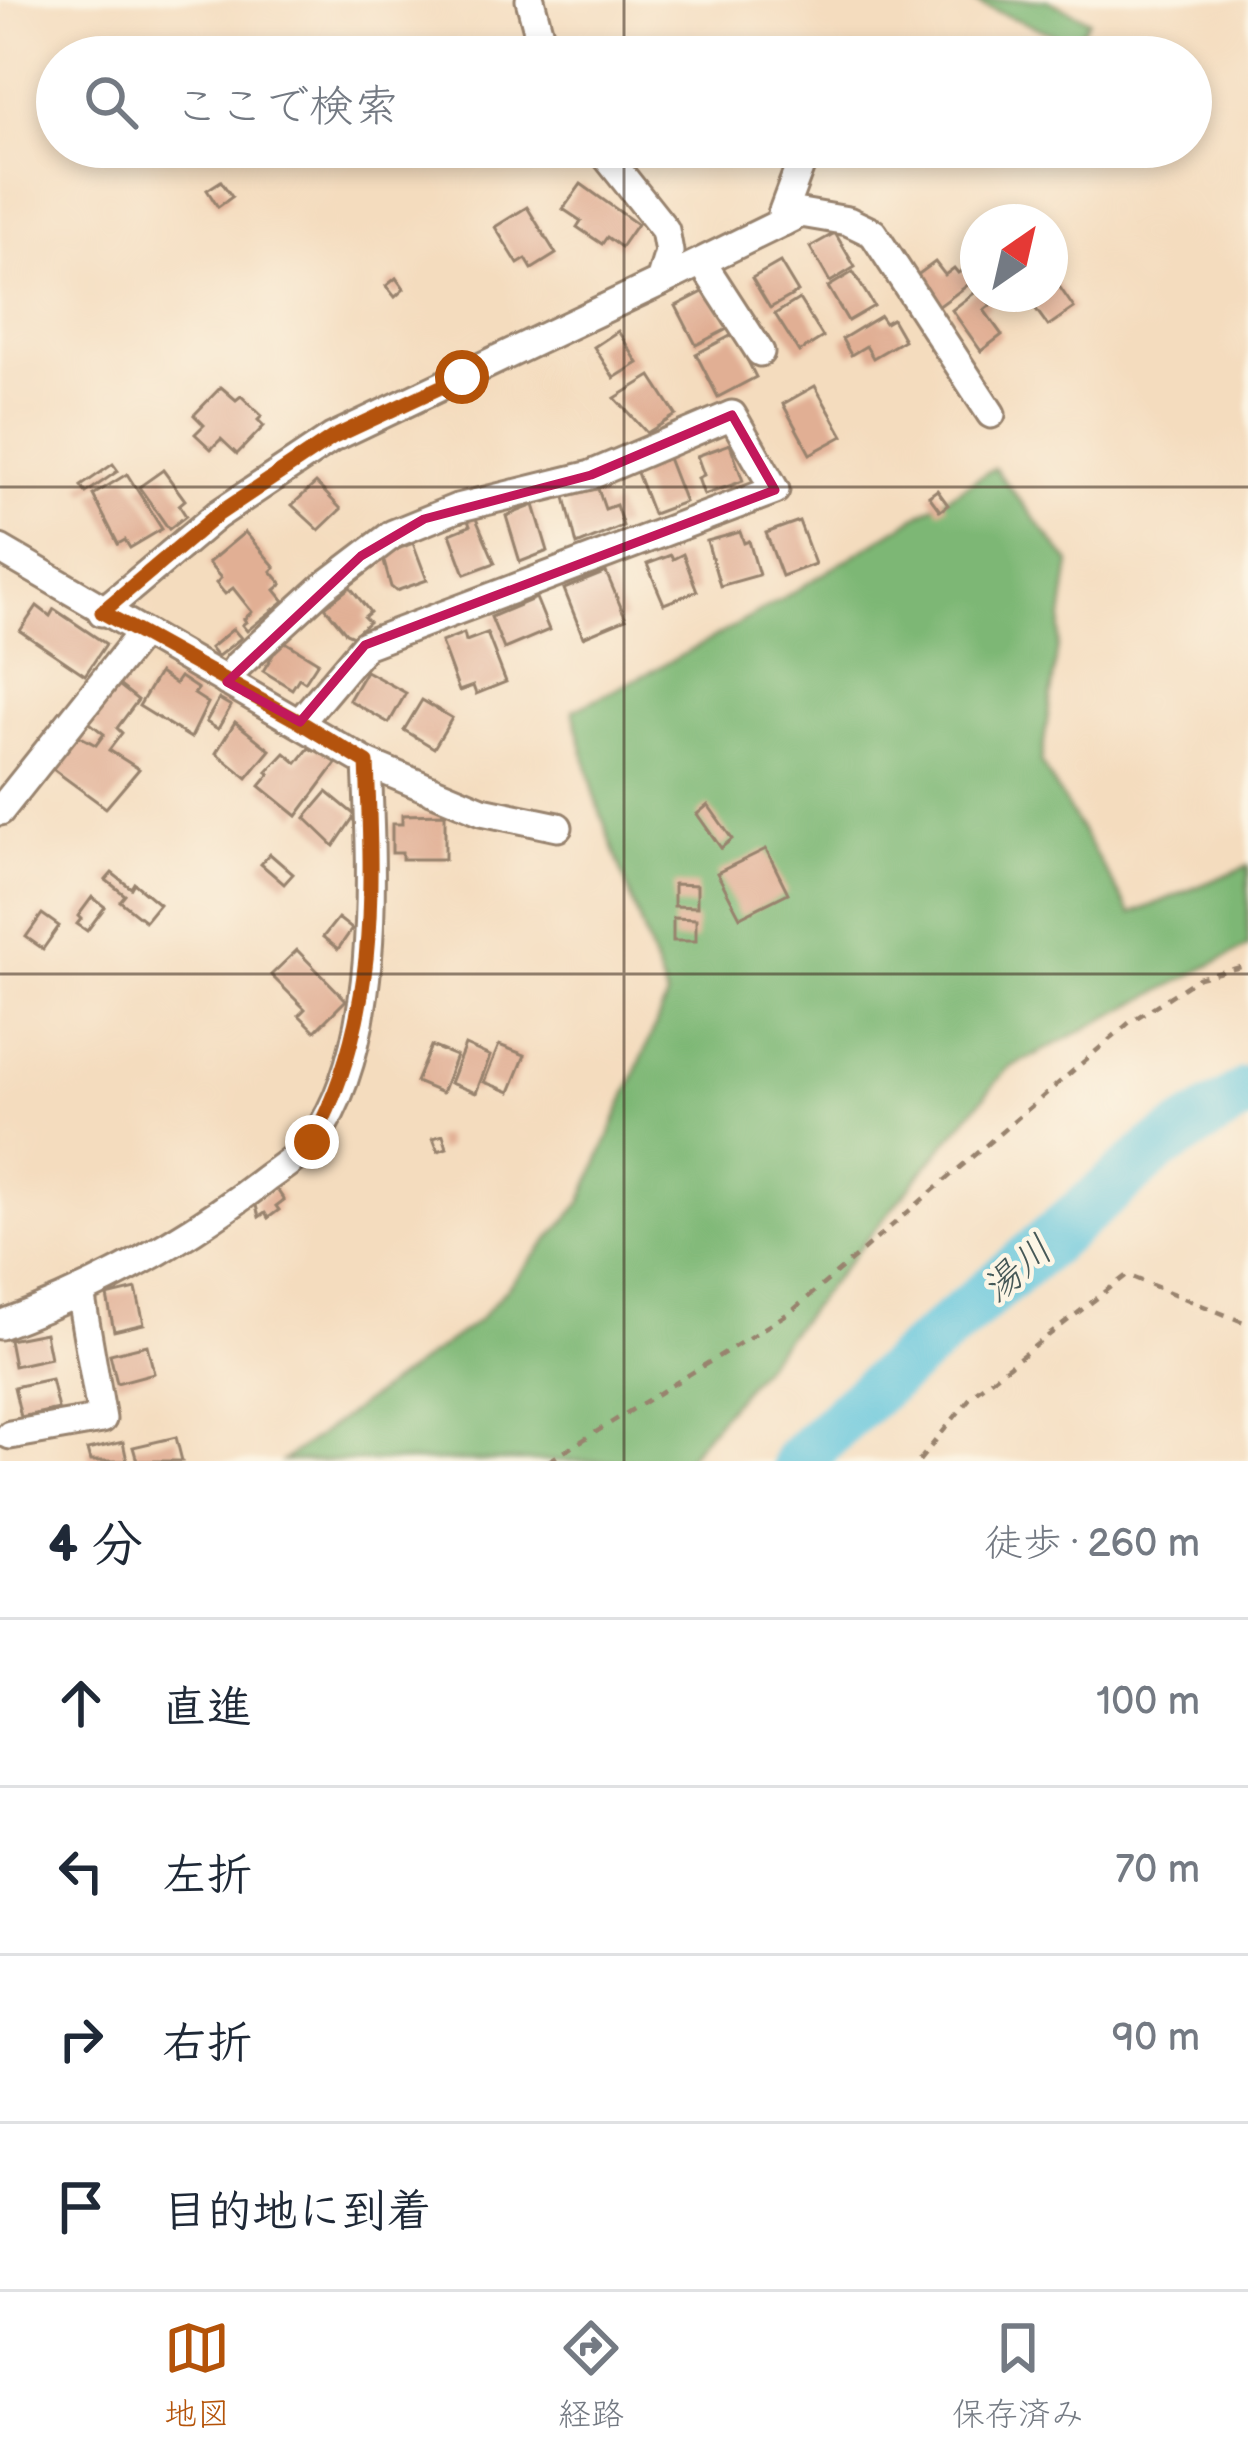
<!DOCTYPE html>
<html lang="ja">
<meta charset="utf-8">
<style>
body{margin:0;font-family:"Balsamiq Sans","Klee One",sans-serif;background:#f6f6f7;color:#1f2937}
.compass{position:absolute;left:960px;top:204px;width:108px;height:108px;border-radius:50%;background:#fff;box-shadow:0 6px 18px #0003;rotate:34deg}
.stop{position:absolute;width:36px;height:36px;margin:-27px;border:9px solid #b45309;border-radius:50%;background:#fff}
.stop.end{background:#b45309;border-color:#fff;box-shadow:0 3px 12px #0008}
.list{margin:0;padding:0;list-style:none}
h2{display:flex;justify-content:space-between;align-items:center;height:156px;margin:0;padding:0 48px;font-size:51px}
h2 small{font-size:39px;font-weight:400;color:#747a83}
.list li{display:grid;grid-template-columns:78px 1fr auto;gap:36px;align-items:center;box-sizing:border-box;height:168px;padding:0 48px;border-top:3px solid #e0e1e3}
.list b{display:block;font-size:45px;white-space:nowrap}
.list em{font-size:39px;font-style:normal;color:#747a83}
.icon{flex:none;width:66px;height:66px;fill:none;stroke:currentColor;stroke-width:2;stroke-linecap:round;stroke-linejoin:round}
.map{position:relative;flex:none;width:1248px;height:1461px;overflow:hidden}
.search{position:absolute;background:#fff;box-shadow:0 6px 18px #0003;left:36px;right:36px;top:36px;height:132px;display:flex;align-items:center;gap:30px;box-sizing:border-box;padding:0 42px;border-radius:66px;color:#747a83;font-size:45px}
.sheet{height:828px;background:#fff}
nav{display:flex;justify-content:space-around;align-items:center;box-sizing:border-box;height:168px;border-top:3px solid #e0e1e3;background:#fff;font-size:33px;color:#747a83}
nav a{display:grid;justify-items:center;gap:6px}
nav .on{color:#b45309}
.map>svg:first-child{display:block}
.forest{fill:#7db775;stroke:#5c704a;stroke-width:3}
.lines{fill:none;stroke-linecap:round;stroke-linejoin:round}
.river{stroke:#5ec4dc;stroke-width:51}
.building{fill:#e1af94}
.street-casing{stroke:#98836e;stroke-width:33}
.path{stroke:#98836e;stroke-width:4.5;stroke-dasharray:9 9;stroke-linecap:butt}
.street{stroke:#fff;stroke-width:27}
.route{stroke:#b45309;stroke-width:15}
.marked{fill:none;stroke:#c2185b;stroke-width:9;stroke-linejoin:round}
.grid{fill:none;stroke:#3b2a1e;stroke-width:3;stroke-opacity:0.55}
.labels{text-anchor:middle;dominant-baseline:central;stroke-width:9;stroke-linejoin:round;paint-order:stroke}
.water-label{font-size:39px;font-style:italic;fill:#465857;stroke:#fcf5e5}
</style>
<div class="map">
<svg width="1248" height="1461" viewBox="0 0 1248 1461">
<rect width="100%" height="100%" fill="#fcf5e5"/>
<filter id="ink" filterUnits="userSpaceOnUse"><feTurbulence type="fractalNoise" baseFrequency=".00833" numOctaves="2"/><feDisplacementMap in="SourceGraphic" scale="24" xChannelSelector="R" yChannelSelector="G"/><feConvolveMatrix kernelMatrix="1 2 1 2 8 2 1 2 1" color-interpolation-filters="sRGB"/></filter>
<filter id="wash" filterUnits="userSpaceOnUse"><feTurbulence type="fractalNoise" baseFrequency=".004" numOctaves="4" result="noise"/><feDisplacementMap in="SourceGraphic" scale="48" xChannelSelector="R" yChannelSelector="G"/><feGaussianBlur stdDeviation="2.7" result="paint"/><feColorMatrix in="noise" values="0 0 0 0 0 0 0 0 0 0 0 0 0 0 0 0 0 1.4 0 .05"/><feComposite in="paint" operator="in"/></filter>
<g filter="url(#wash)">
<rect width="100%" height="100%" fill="#f4dcbe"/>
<g class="forest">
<polygon points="969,0 1047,0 1089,20 1075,43"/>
<path d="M994 468 1070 563 1041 763 1131 914 1248 866V946L1007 1069 684 1461H283L479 1320 581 1203 667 998 597 803 573 710C721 641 857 554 994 468Z"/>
</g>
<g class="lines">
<polyline class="river" points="798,1461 856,1406 1157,1149 1248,1092"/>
</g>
<g id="blocks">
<g class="building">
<polygon points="221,181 232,197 218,207 207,190"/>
<polygon points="581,184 637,224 621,247 607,237 602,244 577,227 581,221 563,209"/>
<polygon points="527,207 556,254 532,269 526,259 518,264 495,227"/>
<polygon points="835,233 855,267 830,282 810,247"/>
<polygon points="780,262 798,292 770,308 752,278"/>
<polygon points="935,262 945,275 954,268 958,273 963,270 972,282 938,307 916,276"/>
<polygon points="853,272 874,306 848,321 828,287"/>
<polygon points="1050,273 1074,308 1048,326 1025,294 1050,294"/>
<polygon points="396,278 404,289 395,297 386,286"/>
<polygon points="709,289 729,328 696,345 676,306"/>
<polygon points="978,290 991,305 984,310 1002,335 981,351 952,310"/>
<polygon points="799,299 823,337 799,352 775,314"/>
<polygon points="880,316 885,323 892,319 904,340 873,358 866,346 851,355 842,339"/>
<polygon points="618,331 638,363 614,378 594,347"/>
<polygon points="734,334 756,377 718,397 696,354"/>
<polygon points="651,376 676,415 647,433 615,398"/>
<polygon points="815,386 843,436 810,454 783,404"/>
<polygon points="221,387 236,400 241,396 262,416 258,420 264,426 237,454 221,439 211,449 195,434 204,425 194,415"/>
<polygon points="730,444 743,481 704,495 698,478 704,475 697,456"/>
<polygon points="668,458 685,502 653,514 636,470"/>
<polygon points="113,464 118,471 86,493 81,486"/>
<polygon points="163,470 185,500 179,505 186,516 169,529 139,487"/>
<polygon points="127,474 162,529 130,548 125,540 118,544 93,495"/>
<polygon points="316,483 341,509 319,530 292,505"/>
<polygon points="596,483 605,509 616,505 623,526 577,545 564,493"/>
<polygon points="937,490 948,505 940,511 929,496"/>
<polygon points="534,505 548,551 520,562 506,516"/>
<polygon points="474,514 495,563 465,574 450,534 470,526 467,517"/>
<polygon points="799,521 815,564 782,576 766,533"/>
<polygon points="245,532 275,567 271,571 282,584 275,590 284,601 247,631 242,625 246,622 244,619 252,612 233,588 225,594 216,583 221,578 208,563"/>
<polygon points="740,532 744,543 749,541 759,575 720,586 707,541"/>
<polygon points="413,543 427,580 396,591 391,587 382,555"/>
<polygon points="683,554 697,591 664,604 647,564 671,555 673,559"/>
<polygon points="606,572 626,619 583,637 564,589"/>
<polygon points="350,587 370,612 364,617 369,622 353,636 346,633 325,607"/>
<polygon points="536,598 549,630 504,649 491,617"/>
<polygon points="37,606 50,616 54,609 106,644 85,675 20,631"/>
<polygon points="233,629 241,638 217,657 210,648"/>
<polygon points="464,633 466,641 487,633 506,682 476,694 473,686 459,691 441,642"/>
<polygon points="282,640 318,662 305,682 299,678 292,689 263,671"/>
<polygon points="366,671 406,693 389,723 349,700"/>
<polygon points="159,673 175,684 180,677 198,689 194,694 208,703 191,738 139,706"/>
<polygon points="115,682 138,700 117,728 122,733 109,750 139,769 106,808 50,767 75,734 96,745 104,734 86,720"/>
<polygon points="219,699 231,706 218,729 206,722"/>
<polygon points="422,700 452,718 434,748 404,730"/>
<polygon points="235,722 270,750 247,778 216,753"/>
<polygon points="319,745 338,761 297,816 260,786 270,774 267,772 285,753 297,763 309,748 314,751"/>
<polygon points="327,792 355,815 334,846 305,818"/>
<polygon points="708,805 732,839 721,848 697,814"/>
<polygon points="445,814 445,859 402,859 402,853 392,853 392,824 402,824 402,815"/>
<polygon points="766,849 788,893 740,917 717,873"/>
<polygon points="270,854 293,874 284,884 261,864"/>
<polygon points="112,873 131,888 134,883 159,904 145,921 120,901 125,895 106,880"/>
<polygon points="674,884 697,885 697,907 674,906"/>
<polygon points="92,897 105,907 87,931 77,924 81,919 78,916"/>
<polygon points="42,914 59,926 43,949 26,937"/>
<polygon points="338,918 352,929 338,949 323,937"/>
<polygon points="673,918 696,919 696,941 673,941"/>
<polygon points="297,950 346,1000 315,1031 299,1015 305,1009 271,975"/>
<polygon points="465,1045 490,1056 476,1093 450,1083"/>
<polygon points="499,1045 525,1055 510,1092 484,1082"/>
<polygon points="431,1046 456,1056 442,1093 416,1082"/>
<polygon points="443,1135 447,1148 438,1151 433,1138"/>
<polygon points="276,1188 284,1200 276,1206 279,1210 268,1218 265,1213 259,1217 255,1202"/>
<polygon points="136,1289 144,1324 114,1331 107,1296"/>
<polygon points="45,1333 50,1358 14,1366 9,1340"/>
<polygon points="147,1345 154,1373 117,1383 110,1354"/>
<polygon points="51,1379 58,1409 21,1417 14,1387"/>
<polygon points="176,1437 182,1461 137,1461 133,1447"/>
<polygon points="123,1442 127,1461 90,1461 87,1450"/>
</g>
</g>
</g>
<g filter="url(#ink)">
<use href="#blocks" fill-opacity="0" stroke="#98836e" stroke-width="3"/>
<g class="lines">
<defs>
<g id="street">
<polyline points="530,0 545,57"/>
<polyline points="841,57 842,53"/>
<polyline points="783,222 782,214 807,147"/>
<polyline points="703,264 760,352"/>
<polyline points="660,282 801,213 848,221 873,233 991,414"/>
<path d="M0 549 367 763C372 873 381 1046 314 1139 302 1155 280 1168 264 1180 184 1242 95 1290 0 1325"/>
<polyline points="102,612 217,515 332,438 660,282 669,252 665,230 599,147"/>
<polyline points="227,682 238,665 322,588 393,534 457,508 591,475 732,415 775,490 365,645 300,722"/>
<polyline points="367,763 482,811 558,827"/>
<polyline points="0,811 141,634"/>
<polyline points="10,1435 102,1419 80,1292"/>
</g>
</defs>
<use href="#street" class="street-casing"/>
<g class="path">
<polyline points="549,1461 792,1311 1130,1022 1199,978 1248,965"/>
<polyline points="919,1461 975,1392 1127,1275 1248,1324"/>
</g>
<use href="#street" class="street"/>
</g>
</g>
<g class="lines" filter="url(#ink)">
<path class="route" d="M312 1142C377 1020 373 898 367 763L300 722 102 612 217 515 332 438 462 377"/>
</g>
<path class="marked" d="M732 415 775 490 365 645 300 722 227 682 361 556 424 519 591 475Z"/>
<path class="grid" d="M624 0V57M624 147V1461M0 487H1248M0 974H1248"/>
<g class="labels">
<g class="water-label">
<text transform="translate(1018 1270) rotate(-41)">湯川</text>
</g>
</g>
</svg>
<svg class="compass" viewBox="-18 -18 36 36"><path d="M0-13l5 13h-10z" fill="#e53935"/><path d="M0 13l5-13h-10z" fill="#747a83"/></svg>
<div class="stop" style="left:462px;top:377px"></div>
<div class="stop end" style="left:312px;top:1142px"></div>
<div class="search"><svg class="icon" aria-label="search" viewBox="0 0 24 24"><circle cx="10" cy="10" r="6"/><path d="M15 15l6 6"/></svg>ここで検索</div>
</div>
<section class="sheet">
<h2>4 分<small>徒歩 · 260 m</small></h2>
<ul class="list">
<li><svg class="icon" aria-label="ahead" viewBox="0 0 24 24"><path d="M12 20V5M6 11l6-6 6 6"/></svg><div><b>直進</b></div><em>100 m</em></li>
<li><svg class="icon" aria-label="left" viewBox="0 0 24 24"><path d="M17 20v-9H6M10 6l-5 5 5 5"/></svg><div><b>左折</b></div><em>70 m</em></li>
<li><svg class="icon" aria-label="right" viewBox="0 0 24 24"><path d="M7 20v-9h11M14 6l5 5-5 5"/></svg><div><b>右折</b></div><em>90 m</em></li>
<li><svg class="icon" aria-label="arrive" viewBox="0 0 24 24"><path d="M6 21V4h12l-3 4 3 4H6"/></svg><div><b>目的地に到着</b></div></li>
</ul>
</section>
<nav>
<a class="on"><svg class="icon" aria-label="map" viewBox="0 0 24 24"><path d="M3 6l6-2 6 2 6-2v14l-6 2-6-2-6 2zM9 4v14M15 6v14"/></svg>地図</a>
<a><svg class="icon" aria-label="directions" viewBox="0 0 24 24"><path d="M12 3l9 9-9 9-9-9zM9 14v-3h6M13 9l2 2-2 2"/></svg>経路</a>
<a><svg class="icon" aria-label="saved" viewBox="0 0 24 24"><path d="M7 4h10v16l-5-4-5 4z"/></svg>保存済み</a>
</nav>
